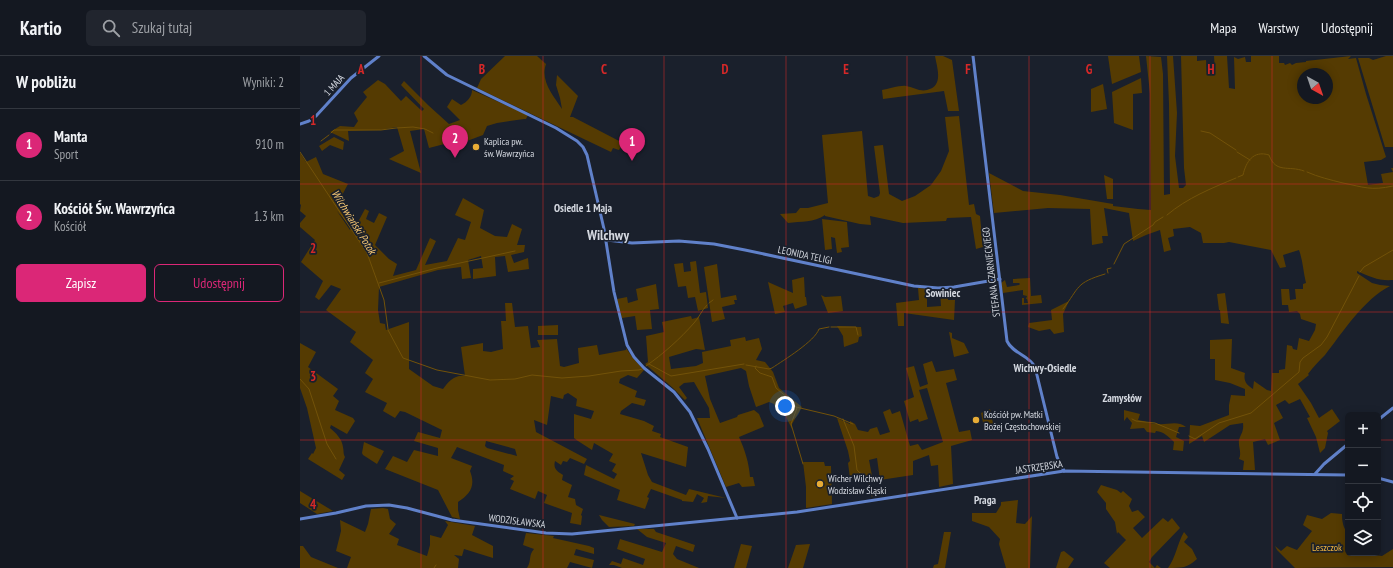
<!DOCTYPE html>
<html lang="pl">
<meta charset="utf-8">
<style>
body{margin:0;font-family:"PT Sans Narrow",sans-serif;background:#21252e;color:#f1f3f6}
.controls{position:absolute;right:12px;bottom:12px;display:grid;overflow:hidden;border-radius:6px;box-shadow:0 2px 10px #0003}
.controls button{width:36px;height:36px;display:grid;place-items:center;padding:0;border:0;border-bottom:1px solid #33373f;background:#141821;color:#f1f3f6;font:20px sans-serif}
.compass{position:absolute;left:997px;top:12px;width:36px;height:36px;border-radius:50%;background:#141821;box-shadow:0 2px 10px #0003;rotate:140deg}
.you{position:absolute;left:485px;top:350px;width:14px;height:14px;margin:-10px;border:3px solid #fff;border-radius:50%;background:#1a73e8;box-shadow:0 0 0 6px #1a73e833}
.badge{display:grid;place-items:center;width:26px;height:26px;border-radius:50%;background:#db2777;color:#fff;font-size:13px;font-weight:700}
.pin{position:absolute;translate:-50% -33px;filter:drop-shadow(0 1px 2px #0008)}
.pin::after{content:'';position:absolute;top:21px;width:14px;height:12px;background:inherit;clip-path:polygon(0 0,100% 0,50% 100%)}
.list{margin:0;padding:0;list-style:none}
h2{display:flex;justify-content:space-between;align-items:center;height:52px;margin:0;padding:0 16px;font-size:17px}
h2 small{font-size:13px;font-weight:400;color:#9da0a5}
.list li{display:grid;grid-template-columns:26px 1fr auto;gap:12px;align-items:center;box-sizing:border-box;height:72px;padding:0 16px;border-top:1px solid #33373f}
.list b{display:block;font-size:15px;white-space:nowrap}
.list p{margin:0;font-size:13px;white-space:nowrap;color:#9da0a5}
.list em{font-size:13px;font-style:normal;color:#9da0a5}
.actions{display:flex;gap:8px;padding:12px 16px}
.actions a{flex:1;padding:9px 0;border:1px solid #db2777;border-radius:6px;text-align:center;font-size:14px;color:#db2777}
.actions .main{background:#db2777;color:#fff}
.icon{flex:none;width:22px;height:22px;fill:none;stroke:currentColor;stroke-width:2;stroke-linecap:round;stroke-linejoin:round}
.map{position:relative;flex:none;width:1093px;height:512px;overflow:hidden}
header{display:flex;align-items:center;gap:24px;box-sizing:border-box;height:56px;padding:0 20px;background:#141821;border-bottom:1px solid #33373f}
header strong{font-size:19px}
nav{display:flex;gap:22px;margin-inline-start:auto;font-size:14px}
.search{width:280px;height:36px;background:#21252e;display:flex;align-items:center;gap:10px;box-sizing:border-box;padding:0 14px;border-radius:6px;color:#9da0a5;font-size:15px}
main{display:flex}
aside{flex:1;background:#141821}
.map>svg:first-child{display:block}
.green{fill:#553b02;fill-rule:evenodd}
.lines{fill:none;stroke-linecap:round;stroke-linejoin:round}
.stream{stroke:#725209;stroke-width:1}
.secondary{stroke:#6081ca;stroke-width:3}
.grid{fill:none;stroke:#d62828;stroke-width:1;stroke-opacity:0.55}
.poi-dot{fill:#e7ac36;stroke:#1a202c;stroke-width:1.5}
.labels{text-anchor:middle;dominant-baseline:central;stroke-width:3.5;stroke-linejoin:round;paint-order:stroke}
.street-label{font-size:10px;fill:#d4d8e0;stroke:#1a202c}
.poi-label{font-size:10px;fill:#d4d8e0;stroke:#1a202c;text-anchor:start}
.park-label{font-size:10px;fill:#eeb33f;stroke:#1a202c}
.neighbourhood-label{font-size:11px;font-weight:bold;fill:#d4d8e0;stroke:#1a202c}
.water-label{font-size:11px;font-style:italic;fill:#f7c874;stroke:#1a202c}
.district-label{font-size:14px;font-weight:bold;fill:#d4d8e0;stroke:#1a202c}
.grid-label{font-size:13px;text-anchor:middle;font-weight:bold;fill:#d62828;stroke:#1a202c;stroke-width:3.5;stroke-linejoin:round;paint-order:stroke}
</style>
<header>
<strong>Kartio</strong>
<div class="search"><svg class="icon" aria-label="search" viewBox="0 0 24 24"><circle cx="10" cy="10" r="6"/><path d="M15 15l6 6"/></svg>Szukaj tutaj</div>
<nav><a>Mapa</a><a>Warstwy</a><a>Udostępnij</a></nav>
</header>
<main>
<aside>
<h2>W pobliżu<small>Wyniki: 2</small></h2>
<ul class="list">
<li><span class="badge">1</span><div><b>Manta</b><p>Sport</p></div><em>910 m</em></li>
<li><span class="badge">2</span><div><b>Kościół Św. Wawrzyńca</b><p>Kościół</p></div><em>1.3 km</em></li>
</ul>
<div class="actions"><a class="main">Zapisz</a><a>Udostępnij</a></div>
</aside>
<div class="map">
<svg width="1093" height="512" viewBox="0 0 1093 512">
<rect width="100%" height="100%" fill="#1a202c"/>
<g class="green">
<path d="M205 0H237L246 8C240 25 253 39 262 53L260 42 256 29 257 19 278 40 270 61H273L323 87 319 94 313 92 311 96 177 32 181 23Z"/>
<path d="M635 0H643L652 4 659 55H648L644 35 583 43 582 34C588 33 601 29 606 30 613 31 620 36 627 34 644 30 637 12 635 0Z"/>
<polygon points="808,0 839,0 841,16 812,28"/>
<path d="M846 0 861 1 863 18 864 139 870 138 869 48 867 0H873L877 57 875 100 879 132H883L886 129 884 112 881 0H897V5L906 4 907 18 915 16 914 0H927L929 32 935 33 934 1 938 3 945 1 946 6H951V0H979V7H984L985 9 990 7 992 9 996 7 1006 6V5L1051 0 1048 3 1056 2 1066 38 1086 101 1081 104 1064 106 1068 129 1083 127 1081 118 1093 116 1091 112H1093V224C1078 225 1071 221 1057 215V217L1072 227 1080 229 1090 230C1064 243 1043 276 1025 299 1019 305 1013 311 1008 318L1009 319 998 328 1011 347 1019 362 1032 353 1040 365 1027 375 1028 377 1025 392 1020 397 1016 381 1007 362 1010 361 1000 343 989 348 985 344 976 349 983 362 974 367 980 384 968 389 965 383 953 386 955 414H943L944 405 939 403C942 396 938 391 939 384 941 377 944 376 943 367L930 369 904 386 902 380 889 388 890 369 900 370 929 359V349L931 339 945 340V333L930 327 915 324V303H910V284L932 283 931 312 945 317C943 325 947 329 953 333L954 325 967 334 971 335 972 317H979V314L985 313 987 289 992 290 993 293 997 294 999 282 1009 285 1015 274 1016 268 1001 263 1000 258 997 255 989 256 988 249H982L981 233H989L990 244 996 243 995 233H1003V228L1006 227C1003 215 1003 205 999 194L983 199 986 211 980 212 971 194 929 186 924 187H903L901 177 890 171 873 173 874 180 868 182 871 194 864 196 860 174 846 179 833 185 829 157 804 152 808 180H802L803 187 792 189 790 153 748 152 694 157 689 117 723 135 760 139 813 148V150L838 153 851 154 850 38ZM1003 18H1027V42H1003Z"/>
<polygon points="1086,0 1093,0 1093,91 1085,91 1058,2 1069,2 1073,4"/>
<polygon points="841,22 842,37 833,38 833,74 814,67 812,36"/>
<path d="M78 24 85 28 101 45 106 40 122 55 124 53 101 29 104 25 128 49 149 68 160 64 147 51 152 43 161 49C167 46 172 41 172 34L228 59 226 63H224L197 67 187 70 183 79 167 85H156L129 92 124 73 110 75 121 117 89 103 104 95 97 71 80 74 48 75 49 85 30 76 40 70 54 71 58 65 54 57 67 41 63 36Z"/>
<polygon points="803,28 807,53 791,56 791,33"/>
<path d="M659 60 669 149 674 148 676 158 680 160 683 191 676 193 671 161 647 162 646 165 603 167 570 160 571 169 560 168 525 160V159C514 167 501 165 488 167L480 158 496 157 500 152H508L528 147 522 79 562 75 568 140 574 142 579 140 580 137 574 90 583 89 589 138 602 145 615 140 631 129 641 115 649 95 645 61Z"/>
<polygon points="34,81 44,86 43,94 30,89 22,95 19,90"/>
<path d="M0 97 6 106 16 101 23 118 48 128 39 145 52 164 48 168 37 155 50 174 59 164 65 153 69 155 66 163 74 167 79 157 87 161 75 189 89 203 97 208 93 220 116 214 130 182 136 185 125 209 147 205 158 182 165 184 171 166 155 159 163 142 184 154 180 172 195 180 207 181 212 168 222 173 217 189H225L224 196 211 199 214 207 228 202 229 213 208 216 205 200 195 201 196 220 173 223V213L183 212 181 200 168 204 171 222 162 223 161 211 138 214 79 231 78 254 80 267 85 268 86 274 109 266V313L133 330 143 333C148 326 155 318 165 320L161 291 183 287V295L191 296 203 293 201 265H206L205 247H212L215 271 228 270 231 292 240 291 237 284 257 283 260 310 264 311 279 307 278 292 297 289 299 299 326 294V292L333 302 344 314 337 322 328 319 320 323 319 327 337 335 335 341 346 344 344 350 332 347 321 355 320 358 344 365 354 370 352 375 361 378 360 381 388 391 386 411 341 397 348 419 352 426 386 439 389 433 426 442 408 440 407 446 401 447 404 442 397 438 393 446 382 445V444L351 433 347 441 349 442 345 453 317 444 320 434 284 419 286 409 314 423 317 418 312 415 316 408 309 405 313 398 294 387 292 394 278 385 274 382V358L291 363 294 355 276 350 277 343 268 337 264 339 263 343 251 340 247 369 234 364 236 376 287 403 284 408 270 402 267 406 263 405 261 409 255 405C253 413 257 415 263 419L262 424 272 429 268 441 275 443 276 449 283 453 281 459 282 460 281 469 270 467 272 457 244 447 247 439 238 435 235 443 210 433 214 425 210 423 214 420 203 415 204 409 157 391 151 402 172 410 170 415C176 430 170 438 158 446V454L160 463 152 461 138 434 85 413 93 400 107 406 114 394 138 400V392L114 385 118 376 140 382 142 374 105 356 100 355 95 362 83 355 87 347 65 336 73 323 65 317 73 304 50 286 56 276 26 254 41 233 31 229 19 244 15 241 23 225 1 206 15 184 0 171V167L6 160 0 155 1 149 0 148ZM186 385 215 393 217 400 187 392 185 390Z"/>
<polygon points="804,119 813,123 813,143 807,143"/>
<polygon points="522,163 547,166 549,191 541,192 542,196 537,197 535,182 531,181 532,193 525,194"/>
<polygon points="396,205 400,237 406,236 408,252 398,255 395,241 388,242 386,230 378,231 374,208 383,207 384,216 391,215 390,206"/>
<polygon points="417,208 421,242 436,239 437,244 434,244 435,248 422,251 425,263 412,266 404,211"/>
<polygon points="504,221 505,241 506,241 507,249 495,253 493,247 483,250 485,256 475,258 468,226 493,237 492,224"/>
<polygon points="730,222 731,240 741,239 742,247 722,249 722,242 724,242 724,247 728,247 727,243 726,243 727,240 723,239 723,234 703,237 701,227 705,224 707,231 719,229 720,228 719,227 713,227 713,223"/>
<polygon points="356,228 359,253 350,254 352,273 337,274 335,260 322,262 317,243 327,241 328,247 338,244 336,233"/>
<polygon points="618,232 627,233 627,251 641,250 640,234 648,234 648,244 655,244 654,264 604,257 604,270 598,270 596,247 619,244"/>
<polygon points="925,237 929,268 921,267 920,254 919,254 917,238"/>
<polygon points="521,239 525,241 541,240 543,255 528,257"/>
<polygon points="769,245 763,258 764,276 754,278 750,273 739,275 728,271 729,267 752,264 751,254"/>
<path d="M391 260 392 263 399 261 405 294 396 293 369 301 371 313 396 310 403 307 402 296 431 290 430 284 445 281 446 285 459 282 462 293 456 304 465 306 473 316 479 332 502 351 492 368V373L484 357 477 356 474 348 469 346 456 351 449 330 446 315 441 312 405 320 410 343 420 367 437 361 438 359 454 354 459 358 464 370 463 371 439 381C445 394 449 407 450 421H453L455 430 442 431 439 427 426 431 397 362H410L409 352 394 326 384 327 379 331 387 342 385 344 373 332 345 308 348 306 346 280 364 276 362 266Z"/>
<polygon points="258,269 258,279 238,279 238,270"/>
<polygon points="537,270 561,271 562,280 559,281 558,286 544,291 543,280"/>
<polygon points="649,276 652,277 652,282 664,287 669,297 654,301"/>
<path d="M0 287 16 296 8 311 38 333 33 340 39 345 35 354 53 362 55 365 47 378 31 369 30 372C36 377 42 383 43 391 44 396 43 397 45 401L39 414 45 419 42 424 8 403 12 397 13 398 16 392 7 352 0 332Z"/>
<polygon points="632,305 636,316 654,313 657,324 646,327 659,376 670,374 672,384 651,390 653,428 639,431 638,409 631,410 629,399 613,405 613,419 580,424 577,402 569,404 572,420 550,422 548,407 550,405 548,395 537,362 550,368 550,365 555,368 558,374 568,376 570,373 577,371 580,379 590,376 583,356 590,353 592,358 600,355 610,390 618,388 622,394 643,386 627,332 619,334 628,363 619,366 618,363 610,366 604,345 614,341 606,312 614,310 620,331 628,328 623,308"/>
<polygon points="690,353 694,372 685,376 681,357"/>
<path d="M824 354 840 358 838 364C845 365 851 368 858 368 867 369 878 364 886 371H879L876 381 884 385 883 395 873 394 874 386C868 380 864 376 856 375L855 377 847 376 844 372 830 373 832 367 827 361 824 365Z"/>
<polygon points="64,386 84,395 77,408 63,399 62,397"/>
<polygon points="503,406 524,406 525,410 531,410 532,448 506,452 506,431"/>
<polygon points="801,429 817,434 821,437 823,435 832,443 829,450 832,456 838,454 845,461 833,472 842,482 863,462 868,466 872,462 880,472 852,501 849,506 855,512 857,509 861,512 810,512 804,507 826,484 818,476 817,478 815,466 806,453 806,447 797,436"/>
<polygon points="0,435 33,455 17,458 0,447"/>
<polygon points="718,444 716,467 725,468 732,460 730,512 706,512 699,488 700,483 689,471 672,465 672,457 696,457 701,449 701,446"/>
<polygon points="83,452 88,453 90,463 96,468 89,478 99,483 97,489 127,500 130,489 130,479 141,482 148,469 145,465 175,470 172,479 193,490 193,502 164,493 162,500 154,499 159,503 158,512 47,512 51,501 36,495 41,475 40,464 65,476 68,468 71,453"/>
<path d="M1031 457 1042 458C1042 465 1043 472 1048 477V497H1073L1074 499 1082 500 1093 493V511L995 512 977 494 975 490 981 495 987 490 997 494 1012 475 1003 469 1007 459 1022 463Z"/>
<polygon points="299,459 335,468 334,470 309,471 302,464"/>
<polygon points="337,473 354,473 356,476 395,489 393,496 376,490 373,498 377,503 399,512 322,512 314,509 309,509 312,505 321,508 323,502 343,509 345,503 317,493 320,483 362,496 366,487 347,481"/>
<polygon points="644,476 651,476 645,512 633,512 634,509 638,508"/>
<path d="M884 476 888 481 884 486 892 493 897 503C887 512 882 512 868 512 876 501 877 488 884 476Z"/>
<path d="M226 477 254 480 253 482 289 490 294 492V498L276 493 274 499 294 504 292 512 270 506 267 512H227C232 504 228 500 234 493L223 489Z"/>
<polygon points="441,488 452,490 446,512 434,512"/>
<polygon points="510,488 503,512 488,512 496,489"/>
<polygon points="0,490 3,490 11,501 38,512 0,512"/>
<polygon points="764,495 774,503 768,512 756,512 761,496"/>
</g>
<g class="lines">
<g class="stream">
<polyline points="901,75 910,77 936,94"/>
<polyline points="31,77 34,74 81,74 96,72 113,71 125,73 133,77"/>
<polyline points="21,85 29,79"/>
<polyline points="0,96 67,197 84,244 88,273"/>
<polyline points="937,96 950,104"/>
<path d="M1007 116C1018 121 1031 124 1043 127 1063 131 1071 135 1093 130"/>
<path d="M938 121 943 119C946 106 953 94 969 99 976 118 988 109 1004 115"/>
<path d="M867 159C887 142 912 132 936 122"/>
<polyline points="814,208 824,188 853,169 855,166 863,161"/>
<polyline points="1060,216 1064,211 1093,194"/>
<polyline points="808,217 807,213 811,212"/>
<polyline points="79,227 137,212 215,195"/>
<polyline points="409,247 413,244"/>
<path d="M763 253C780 231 775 227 805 218"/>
<polyline points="531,271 556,271 558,279"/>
<polyline points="88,274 103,302 137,314 190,324 215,323 232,319 262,322 289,320 321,315 339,314 342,313"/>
<polyline points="349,308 371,320 444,308"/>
<path d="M446 309 469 313 472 312C484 304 515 285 519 273L529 271"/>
<path d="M346 310C363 298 380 283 394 267 399 262 401 255 407 249"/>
<polyline points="456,310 455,312 460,317 472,321 476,332 489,343 497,352 491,368 503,408"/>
<polyline points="0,323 9,333 27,388 36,403"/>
<polyline points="496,351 534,360 553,368"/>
<polyline points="543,363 554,390 557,414 560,417 564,418 570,430 572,440"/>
<polyline points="832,363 836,365 855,367 879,377"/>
<polyline points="889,380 895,383 919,367 951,357 999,316 1000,306 1003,302 1021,289 1027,281 1059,220"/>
<polyline points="134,512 136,509"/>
</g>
<g class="secondary">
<polyline points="124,0 147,19 256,72 277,85 283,91 287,99 304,173 314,236 327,289 334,301 344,312 374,336 390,356 408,393 437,462"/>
<path d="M673 0 707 285C713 298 728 298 735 311L757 401 764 415"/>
<polyline points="0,68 9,65 16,60 51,22 79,0"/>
<polyline points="307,184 332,187 379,185 414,188 445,194 614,230 638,232 654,231 700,223"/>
<polyline points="1078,364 1093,352"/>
<polyline points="1015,418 1024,408 1048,388"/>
<polyline points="1078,422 1093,426"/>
<polyline points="0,463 36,457 66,450 89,449 107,452 152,464 246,477 272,478 497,456 764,415 1048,419"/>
</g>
</g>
<path class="grid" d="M121 0V512M243 0V512M364 0V512M486 0V512M607 0V512M729 0V512M850 0V512M972 0V512M0 128H1093M0 256H1093M0 384H1048M1078 384H1093"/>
<g class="poi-dot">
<circle cx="176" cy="91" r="4"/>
<circle cx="676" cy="364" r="4"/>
<circle cx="520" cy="428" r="4"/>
</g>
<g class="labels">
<g class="street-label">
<text transform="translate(34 29) rotate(-48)">1 MAJA</text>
<text transform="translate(505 199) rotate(12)">LEONIDA TELIGI</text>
<text transform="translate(691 216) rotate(-97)">STEFANA CZARNIECKIEGO</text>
<text transform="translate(739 411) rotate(-8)">JASTRZĘBSKA</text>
<text transform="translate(217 465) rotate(7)">WODZISŁAWSKA</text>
</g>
<g class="poi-label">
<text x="184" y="85">Kaplica pw.<tspan x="184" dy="12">św. Wawrzyńca</tspan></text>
<text x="684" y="358">Kościół pw. Matki<tspan x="684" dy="12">Bożej Częstochowskiej</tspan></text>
<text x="528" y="422">Wicher Wilchwy<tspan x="528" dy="12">Wodzisław Śląski</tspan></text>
</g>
<g class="park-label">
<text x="1027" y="491">Leszczok</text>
</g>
<g class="neighbourhood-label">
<text x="283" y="152">Osiedle 1 Maja</text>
<text x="643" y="237">Sowiniec</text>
<text x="745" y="312">Wichwy-Osiedle</text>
<text x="822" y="342">Zamysłów</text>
<text x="685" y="444">Praga</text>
</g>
<g class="water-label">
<text transform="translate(54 166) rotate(58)">Wilchwiański Potok</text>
</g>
<g class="district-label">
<text x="308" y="179">Wilchwy</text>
</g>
</g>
<g class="grid-label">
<text x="61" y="18">A</text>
<text x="182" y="18">B</text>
<text x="304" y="18">C</text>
<text x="425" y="18">D</text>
<text x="546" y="18">E</text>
<text x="668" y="18">F</text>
<text x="789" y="18">G</text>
<text x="911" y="18">H</text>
<text x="13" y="69">1</text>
<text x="13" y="197">2</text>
<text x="13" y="325">3</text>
<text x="13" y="453">4</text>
</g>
</svg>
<div class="controls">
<button>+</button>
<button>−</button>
<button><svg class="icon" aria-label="locate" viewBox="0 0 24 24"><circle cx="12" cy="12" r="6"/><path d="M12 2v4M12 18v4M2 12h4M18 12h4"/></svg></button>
<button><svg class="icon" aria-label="layers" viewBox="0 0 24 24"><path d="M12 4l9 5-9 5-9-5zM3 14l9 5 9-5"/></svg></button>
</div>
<svg class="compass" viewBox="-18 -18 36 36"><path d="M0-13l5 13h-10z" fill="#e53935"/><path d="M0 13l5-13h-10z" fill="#9da0a5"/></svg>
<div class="you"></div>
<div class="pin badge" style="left:332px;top:105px">1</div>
<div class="pin badge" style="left:155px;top:102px">2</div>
</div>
</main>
